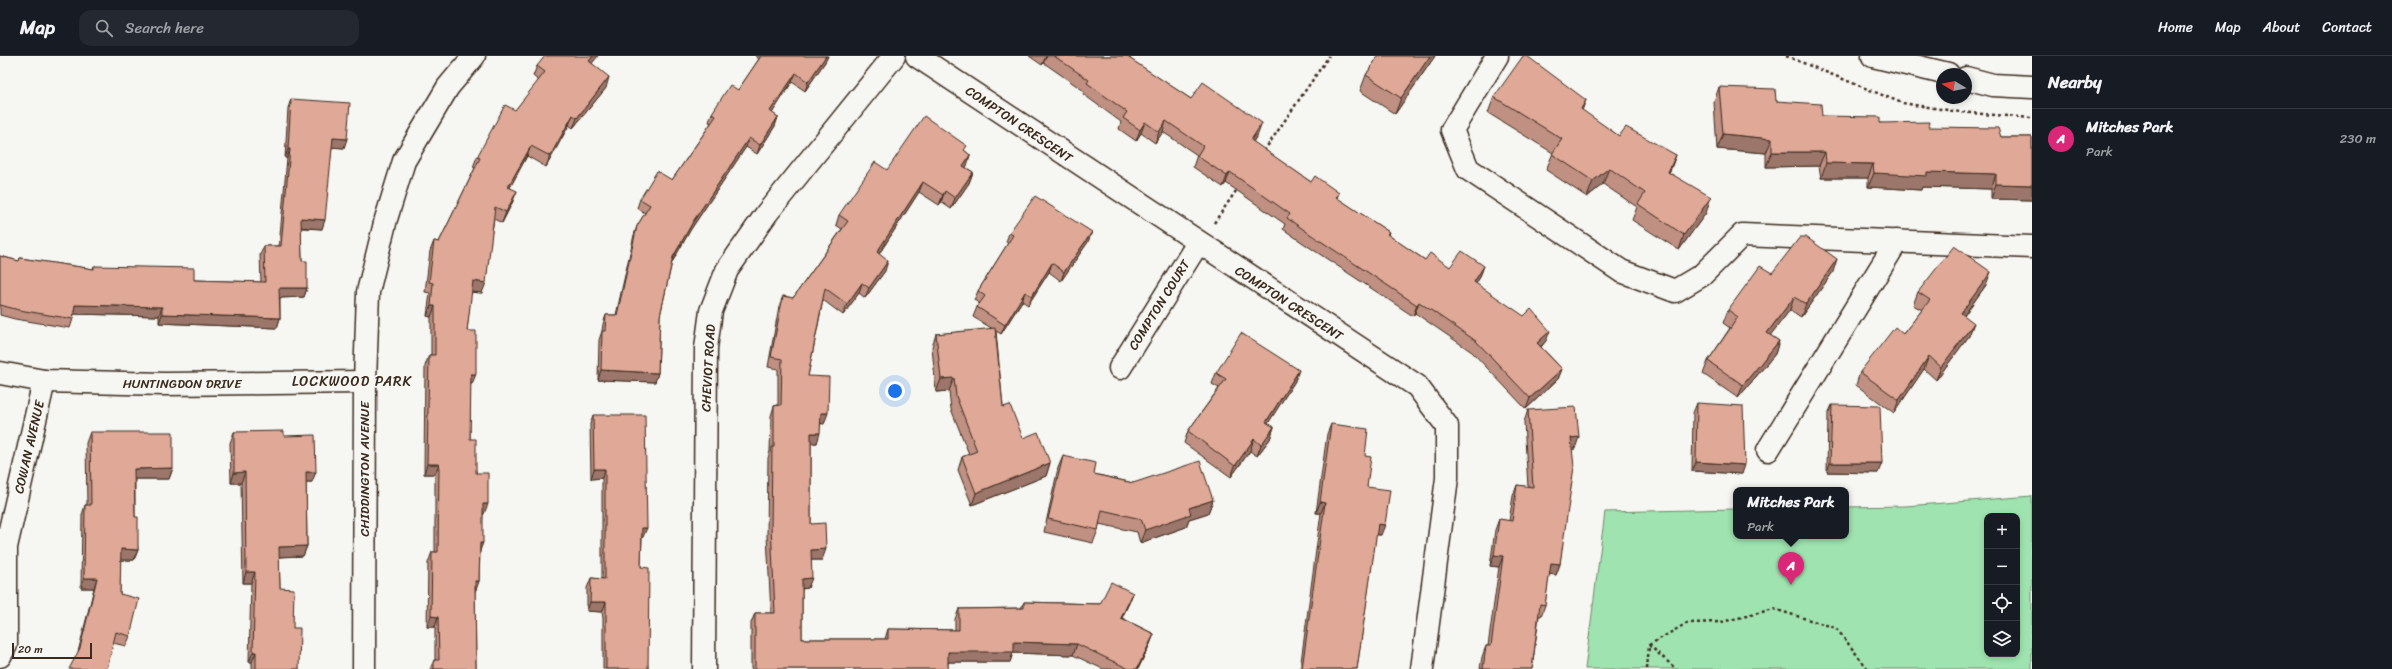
<!DOCTYPE html>
<meta charset="utf-8">
<style>
body{margin:0;font-family:Sriracha,sans-serif;background:#242831;color:#f1f3f6}
.controls{position:absolute;right:12px;bottom:12px;display:grid;overflow:hidden;border-radius:8px;box-shadow:0 2px 6px #0003}
.controls button{width:36px;height:36px;display:grid;place-items:center;padding:0;border:0;border-bottom:1px solid #363941;background:#171b24;color:#f1f3f6;font:20px sans-serif}
.compass{position:absolute;left:1936px;top:12px;width:36px;height:36px;border-radius:50%;background:#171b24;box-shadow:0 2px 6px #0003;rotate:280deg}
.scale{position:absolute;left:12px;bottom:10px;width:80px;box-sizing:border-box;padding-left:4px;border:2px solid #3b2a1e;border-top:0;font-size:11px;line-height:14px;white-space:nowrap;color:#3b2a1e;-webkit-text-stroke:3px #f6f6f2;paint-order:stroke}
.you{position:absolute;left:895px;top:335px;width:14px;height:14px;margin:-10px;border:3px solid #fff;border-radius:50%;background:#1a73e8;box-shadow:0 0 0 6px #1a73e833}
.badge{display:grid;place-items:center;width:26px;height:26px;border-radius:50%;background:#db2777;color:#fff;font-size:13px;font-weight:700}
.pin{position:absolute;translate:-50% -33px;filter:drop-shadow(0 1px 2px #0008)}
.pin::after{content:'';position:absolute;top:21px;width:14px;height:12px;background:inherit;clip-path:polygon(0 0,100% 0,50% 100%)}
.popup{position:absolute;left:1733px;top:431px;width:116px;height:52px;box-sizing:border-box;display:grid;place-content:center;border-radius:8px;background:#171b24;filter:drop-shadow(0 1px 3px #0005);font-size:13px;white-space:nowrap;color:#9ea1a6}
.popup b{font-size:15px;color:#f1f3f6}
.popup::after{content:'';position:absolute;left:50%;top:100%;margin-left:-8px;border:8px solid transparent;border-top-color:#171b24}
.list{margin:0;padding:0;list-style:none}
h2{display:flex;justify-content:space-between;align-items:center;height:52px;margin:0;padding:0 16px;font-size:17px}
h2 small{font-size:13px;font-weight:400;color:#9ea1a6}
.list li{display:grid;grid-template-columns:26px 1fr auto;gap:12px;align-items:center;box-sizing:border-box;height:60px;padding:0 16px;border-top:1px solid #363941}
.list b{display:block;font-size:15px;white-space:nowrap}
.list p{margin:0;font-size:13px;white-space:nowrap;color:#9ea1a6}
.list em{font-size:13px;font-style:normal;color:#9ea1a6}
.icon{flex:none;width:22px;height:22px;fill:none;stroke:currentColor;stroke-width:2;stroke-linecap:round;stroke-linejoin:round}
.map{position:relative;flex:none;width:2032px;height:613px;overflow:hidden}
header{display:flex;align-items:center;gap:24px;box-sizing:border-box;height:56px;padding:0 20px;background:#171b24;border-bottom:1px solid #363941}
header strong{font-size:19px}
nav{display:flex;gap:22px;margin-inline-start:auto;font-size:14px}
.search{width:280px;height:36px;background:#242831;display:flex;align-items:center;gap:10px;box-sizing:border-box;padding:0 14px;border-radius:12px;color:#9ea1a6;font-size:15px}
main{display:flex}
aside{flex:1;background:#171b24}
.map>svg:first-child{display:block}
.green{fill:#9fe4b0;stroke:#6d8767;fill-rule:evenodd}
.lines{fill:none;stroke-linecap:round;stroke-linejoin:round}
.minor-casing{stroke:#3b2a1e;stroke-width:25}
.path{stroke:#3b2a1e;stroke-width:2.5;stroke-dasharray:3 3;stroke-linecap:butt}
.minor{stroke:#f6f6f2;stroke-width:22}
.wall{fill:#c09082;stroke:#3b2a1e}
.shaded-wall{fill:#9c766a;stroke:#3b2a1e}
.building{fill:#dfa897;stroke:#3b2a1e}
.labels{text-anchor:middle;dominant-baseline:central;stroke-width:3.5;stroke-linejoin:round;paint-order:stroke}
.street-label{font-size:13px;fill:#3b2a1e;stroke:#f6f6f2}
.neighbourhood-label{font-size:14px;letter-spacing:1px;fill:#3b2a1e;stroke:#f6f6f2}
</style>
<header>
<strong>Map</strong>
<div class="search"><svg class="icon" aria-label="search" viewBox="0 0 24 24"><circle cx="10" cy="10" r="6"/><path d="M15 15l6 6"/></svg>Search here</div>
<nav><a>Home</a><a>Map</a><a>About</a><a>Contact</a></nav>
</header>
<main>
<div class="map">
<svg width="2032" height="613" viewBox="0 0 2032 613">
<rect width="100%" height="100%" fill="#f6f6f2"/>
<filter id="ink" filterUnits="userSpaceOnUse"><feTurbulence type="fractalNoise" baseFrequency=".025" numOctaves="2"/><feDisplacementMap in="SourceGraphic" scale="8" xChannelSelector="R" yChannelSelector="G"/><feConvolveMatrix kernelMatrix="1 2 1 2 8 2 1 2 1" color-interpolation-filters="sRGB"/></filter>
<g filter="url(#ink)">
<path class="green" d="M2032 440V613H1585L1605 456 1736 453V480H1846V451L1906 450ZM1987 460H2017V598H1987Z"/>
<g class="lines">
<defs>
<g id="minor">
<polyline points="917,0 1417,330 1447,370 1447,422 1422,613"/>
<polyline points="1497,0 1452,74 1468,113 1621,215 1675,235 1702,219 1742,179 2032,191"/>
<polyline points="1873,0 1948,18"/>
<polyline points="1966,22 1993,29 2032,31"/>
<polyline points="1120,312 1198,187"/>
<polyline points="0,317 44,325 164,328 365,326"/>
<polyline points="1768,394 1897,185"/>
<polyline points="0,600 6,589 6,491 44,325"/>
<polyline points="364,613 365,326 368,236 386,163 404,105 448,31 474,0"/>
<polyline points="704,613 706,292 711,255 727,214 767,157 894,0"/>
</g>
</defs>
<use href="#minor" class="minor-casing"/>
<g class="path">
<polyline points="1786,0 1902,47 1960,56 2032,62"/>
<polyline points="1264,95 1329,0"/>
<polyline points="1214,167 1238,132"/>
<polyline points="1649,589 1676,613"/>
<polyline points="1647,613 1649,589 1687,567 1722,566 1774,553 1836,572 1868,613"/>
</g>
<use href="#minor" class="minor"/>
</g>
<g class="wall">
<polygon points="755,0 828,0 825,6 805,35 792,26 772,57 778,61 775,70 757,98 746,91 691,173 672,206 660,260 658,317 655,326 598,324 599,284 602,275 603,268 606,259 616,259 634,179 637,170 645,157 637,152 640,143 672,124 711,67 709,66 712,57 738,34 759,3"/>
<polygon points="1029,0 1131,0 1130,3 1191,43 1258,78 1253,86 1311,126 1339,137 1337,142 1389,176 1388,179 1425,204 1450,211 1480,221 1476,228 1546,285 1541,291 1562,313 1558,323 1526,353 1472,296 1415,257 1413,260 1306,189 1283,173 1285,168 1226,127 1223,131 1193,111 1197,99 1163,76 1155,87 1141,77 1136,85 1119,73 1121,66 1083,38 1084,35 1044,7 1042,9"/>
<polygon points="1378,0 1435,0 1395,58 1360,35 1366,19"/>
<polygon points="592,7 606,32 573,72 569,69 546,111 527,100 510,131 513,145 502,167 494,163 482,237 471,236 467,275 472,328 470,328 470,383 484,458 483,458 480,495 479,525 475,536 476,613 430,613 434,604 435,604 435,571 427,571 428,507 432,496 435,496 435,418 424,418 425,310 429,299 431,299 431,261 427,260 430,237 425,236 430,195 434,185 439,186 475,112 473,111 477,101 539,25 533,20 537,10"/>
<polygon points="1719,31 1776,45 1822,60 1880,67 2001,81 2032,81 2032,144 1991,143 1991,133 1922,131 1921,134 1868,131 1868,122 1821,122 1819,110 1766,111 1766,97 1717,93 1714,46"/>
<polygon points="1494,41 1582,55 1619,80 1676,99 1669,117 1706,157 1679,194 1632,164 1637,151 1603,128 1587,141 1546,114 1553,97 1488,57"/>
<polygon points="291,43 344,92 332,91 322,173 301,172 302,205 307,232 304,241 280,242 280,262 277,272 159,267 159,260 74,258 73,263 70,272 15,263 0,259 0,200 19,205 20,202 93,213 94,210 194,224 261,226 260,199 264,190 279,190 287,102 285,102 288,52"/>
<polygon points="965,95 970,99 965,111 973,116 969,127 951,153 941,146 939,149 919,136 879,198 885,215 865,242 859,237 843,259 823,244 808,320 824,368 821,367 817,387 811,387 811,468 822,504 811,504 808,532 802,533 802,583 885,583 888,573 955,574 955,563 959,553 1021,552 1024,546 1100,548 1133,537 1129,547 1122,562 1154,578 1150,588 1138,613 1103,613 1073,599 1013,597 1010,606 948,606 948,613 751,613 751,567 755,557 771,557 767,480 768,402 770,395 771,360 774,350 778,349 778,313 768,311 779,250 783,240 793,242 842,173 836,169 839,159 887,114"/>
<polygon points="1009,177 1088,186 1061,225 1049,216 1028,249 1022,245 1001,278 996,275 1003,351 1023,382 1050,407 1046,420 972,449 958,414 962,401 969,398 951,353 949,335 936,336 932,291 936,278 993,273 973,261 977,251 979,247 974,244 978,235 1008,187 1006,186"/>
<polygon points="1833,216 1801,261 1790,254 1770,279 1779,285 1775,298 1738,342 1703,318 1708,305 1730,272 1723,267 1728,254 1772,217"/>
<polygon points="1986,229 1964,260 1969,280 1936,324 1924,313 1894,357 1856,329 1860,316 1903,278 1922,254 1913,249 1918,236"/>
<polygon points="1216,317 1295,325 1268,367 1274,371 1270,383 1257,400 1250,395 1231,421 1184,387 1188,375 1219,332 1212,328"/>
<polygon points="1697,347 1742,418 1692,415 1693,357"/>
<polygon points="1832,349 1878,417 1827,416 1828,358"/>
<polygon points="1528,354 1575,393 1572,393 1560,508 1556,519 1549,518 1545,549 1541,560 1539,560 1532,613 1480,613 1482,601 1486,590 1488,590 1499,511 1490,510 1495,474 1499,463 1509,465 1513,440 1517,429 1528,431 1524,366"/>
<polygon points="593,359 643,481 642,482 641,511 648,613 603,613 603,562 602,556 587,555 587,532 591,522 602,523 602,422 591,423 590,368"/>
<polygon points="1331,368 1365,400 1367,431 1381,479 1376,479 1357,613 1300,613 1321,457 1316,457 1327,378"/>
<polygon points="90,376 173,412 169,423 135,423 135,461 138,494 134,504 120,504 120,538 130,580 126,590 113,587 78,596 94,532 81,532 82,459 85,449 87,449 86,387"/>
<polygon points="234,376 284,380 312,426 306,426 307,490 303,500 279,501 280,532 293,572 299,613 252,613 252,606 249,606 251,527 243,527 241,427 231,427 230,387"/>
<polygon points="1063,400 1094,418 1133,427 1213,444 1208,457 1189,463 1186,471 1140,487 1137,476 1099,468 1098,474 1093,487 1044,476 1058,412"/>
</g>
<g class="shaded-wall">
<polygon points="593,0 598,0 585,16 589,5"/>
<polygon points="826,0 828,0 825,6 805,35 808,26"/>
<polygon points="1046,0 1047,0 1042,9"/>
<polygon points="1430,0 1435,0 1395,58 1401,42"/>
<polygon points="796,17 792,26 767,65 770,55"/>
<polygon points="609,21 606,32 573,72 577,62"/>
<polygon points="1586,44 1580,60 1581,53"/>
<polygon points="573,59 569,69 546,111 550,100"/>
<polygon points="778,61 775,70 757,98 760,89"/>
<polygon points="1166,65 1163,76 1155,87 1159,76"/>
<polygon points="1145,66 1141,77 1136,85 1140,74"/>
<polygon points="1262,67 1258,78 1247,95 1251,84"/>
<polygon points="1723,78 1772,83 1766,97 1717,93"/>
<polygon points="333,82 347,83 344,92 329,91"/>
<polygon points="749,82 746,91 691,173 670,210 673,201 694,164"/>
<polygon points="531,90 527,100 505,141 508,131"/>
<polygon points="288,93 290,93 287,102 285,102"/>
<polygon points="1772,96 1825,96 1819,110 1766,111"/>
<polygon points="970,99 967,110 959,120 963,110"/>
<polygon points="1676,99 1670,115 1662,132 1668,116"/>
<polygon points="1826,107 1873,108 1868,122 1821,122"/>
<polygon points="1609,112 1603,128 1587,141 1593,125"/>
<polygon points="973,116 969,127 951,153 955,142"/>
<polygon points="1230,116 1226,127 1223,131 1227,120"/>
<polygon points="1927,116 1996,118 1991,133 1922,131 1921,134 1868,131 1874,117"/>
<polygon points="923,126 919,136 873,207 877,196"/>
<polygon points="1996,128 2032,129 2032,144 1991,143"/>
<polygon points="517,135 513,145 502,167 506,156"/>
<polygon points="945,135 941,146 939,149 943,139"/>
<polygon points="1711,141 1706,157 1679,194 1684,179"/>
<polygon points="301,162 325,164 322,173 298,171"/>
<polygon points="1092,176 1088,186 1061,225 1064,216"/>
<polygon points="1837,203 1833,216 1801,261 1806,248"/>
<polygon points="888,205 885,215 865,242 869,232"/>
<polygon points="1052,207 1049,216 1028,249 1032,240"/>
<polygon points="1484,210 1480,221 1470,237 1474,226"/>
<polygon points="1991,216 1986,229 1956,270 1961,257"/>
<polygon points="473,225 486,227 482,237 469,236"/>
<polygon points="862,227 859,237 843,259 847,248"/>
<polygon points="279,232 307,232 304,241 276,242"/>
<polygon points="1025,236 1022,245 1001,278 1005,269"/>
<polygon points="1794,241 1790,254 1762,290 1767,277"/>
<polygon points="1419,246 1415,257 1413,260 1417,249"/>
<polygon points="75,249 162,251 159,260 72,258"/>
<polygon points="431,250 435,250 431,261 427,260"/>
<polygon points="162,258 280,262 277,272 159,267"/>
<polygon points="1974,267 1969,280 1936,324 1941,311"/>
<polygon points="1550,275 1546,285 1533,298 1537,287"/>
<polygon points="1779,285 1775,298 1738,342 1743,329"/>
<polygon points="1929,300 1924,313 1894,357 1899,344"/>
<polygon points="1562,313 1558,323 1526,353 1530,342"/>
<polygon points="601,314 658,317 655,326 598,324"/>
<polygon points="1299,314 1295,325 1262,377 1266,366"/>
<polygon points="471,318 476,318 472,328 467,328"/>
<polygon points="954,322 949,335 936,336 941,323"/>
<polygon points="821,357 828,357 824,368 817,367"/>
<polygon points="1274,371 1270,383 1257,400 1261,389"/>
<polygon points="811,377 820,377 817,387 807,387"/>
<polygon points="1579,381 1575,393 1567,393 1571,382"/>
<polygon points="1254,383 1250,395 1231,421 1235,410"/>
<polygon points="1696,406 1745,409 1742,418 1692,415"/>
<polygon points="1050,407 1046,420 972,449 976,437"/>
<polygon points="1830,407 1882,407 1878,417 1827,416"/>
<polygon points="427,408 439,408 435,418 424,418"/>
<polygon points="173,412 169,423 131,423 134,413"/>
<polygon points="594,413 605,413 602,422 591,423"/>
<polygon points="245,416 241,427 231,427 234,417"/>
<polygon points="306,416 316,416 312,426 302,426"/>
<polygon points="1213,444 1208,457 1189,463 1186,471 1140,487 1145,474 1189,452"/>
<polygon points="1320,446 1325,447 1321,457 1316,457"/>
<polygon points="483,448 488,448 484,458 480,458"/>
<polygon points="1378,468 1385,469 1381,479 1374,478"/>
<polygon points="642,472 647,472 643,481 639,482"/>
<polygon points="480,487 483,487 479,497"/>
<polygon points="307,490 303,500 275,501 279,491"/>
<polygon points="121,493 138,494 134,504 117,504"/>
<polygon points="826,493 822,504 807,504 811,494"/>
<polygon points="1494,499 1503,500 1499,511 1490,510"/>
<polygon points="1551,507 1560,508 1556,519 1547,518"/>
<polygon points="246,516 255,516 251,527 243,527"/>
<polygon points="84,522 97,522 94,532 81,532"/>
<polygon points="812,522 808,532 798,533 802,523"/>
<polygon points="475,525 479,525 475,536 471,536"/>
<polygon points="1133,537 1129,547 1117,572 1121,562"/>
<polygon points="590,546 606,546 602,556 587,555"/>
<polygon points="431,560 438,561 435,571 427,571"/>
<polygon points="1154,578 1150,588 1138,613 1137,613"/>
<polygon points="1014,586 1077,588 1073,599 1013,597 1010,606 944,606 948,596"/>
<polygon points="253,596 256,596 252,606 249,606"/>
</g>
<g class="building">
<polygon points="545,0 593,0 589,5 609,21 577,62 573,59 550,100 531,90 508,131 517,135 506,156 495,151 486,227 473,225 467,275 476,275 476,318 471,318 470,383 476,383 476,417 488,417 488,448 483,448 483,487 480,487 479,525 475,525 476,613 434,613 434,604 439,604 438,561 431,560 432,496 438,496 439,408 427,408 429,299 435,299 435,250 431,250 433,227 429,226 434,185 439,186 480,102 477,101 505,49 515,54 545,16 537,10"/>
<polygon points="761,0 826,0 808,26 796,17 770,55 778,61 760,89 749,82 694,164 673,201 660,260 658,317 601,314 602,275 605,275 606,259 617,259 637,170 650,149 640,143 657,115 672,124 716,60 712,57 730,29 738,34"/>
<polygon points="1054,0 1130,0 1129,2 1191,43 1203,26 1262,67 1251,84 1311,126 1315,120 1339,137 1336,141 1389,176 1387,178 1425,204 1430,197 1450,211 1462,195 1484,210 1474,226 1524,260 1531,253 1550,275 1537,287 1562,313 1530,342 1476,285 1419,246 1417,249 1310,178 1287,162 1290,158 1230,116 1227,120 1197,100 1203,90 1166,65 1159,76 1145,66 1140,74 1123,62 1127,56 1087,27 1089,24"/>
<polygon points="1378,0 1430,0 1401,42 1366,19"/>
<polygon points="1523,0 1527,0 1586,44 1581,53 1619,80 1626,71 1676,99 1668,116 1711,141 1684,179 1638,148 1645,137 1609,112 1593,125 1552,98 1562,83 1494,41"/>
<polygon points="1719,31 1775,33 1776,45 1821,48 1822,60 1880,61 1880,67 1930,66 1929,71 1998,72 2001,81 2032,81 2032,129 1996,128 1996,118 1927,116 1927,120 1874,117 1873,108 1826,107 1825,96 1772,96 1772,83 1723,78"/>
<polygon points="291,43 350,47 347,83 333,82 325,164 301,162 302,205 307,205 307,232 279,232 280,262 162,258 162,251 75,249 73,263 19,254 0,249 0,200 19,205 20,202 94,213 94,210 194,212 194,224 265,226 264,190 281,190 290,93 288,93"/>
<polygon points="924,60 967,90 964,94 970,99 963,110 973,116 955,142 945,135 943,139 923,126 877,196 888,205 869,232 862,227 847,248 825,232 808,320 829,321 828,357 821,357 820,377 811,377 811,468 825,467 826,493 811,494 812,522 802,523 802,583 888,583 888,573 959,574 959,553 1024,552 1024,546 1100,548 1111,526 1133,537 1121,562 1154,578 1137,613 1129,613 1077,588 1014,586 1014,596 948,596 948,613 755,613 755,557 775,557 771,470 772,391 774,391 774,350 781,349 782,303 771,301 783,240 793,242 848,165 839,159 875,106 887,114"/>
<polygon points="1035,140 1092,176 1064,216 1052,207 1032,240 1025,236 1005,269 977,251 985,240 978,235 1013,179 1009,177"/>
<polygon points="1800,181 1806,181 1837,203 1806,248 1794,241 1767,277 1779,285 1743,329 1708,305 1738,261 1728,254 1760,210 1772,217"/>
<polygon points="1954,190 1991,216 1961,257 1974,267 1941,311 1929,300 1899,344 1860,316 1895,271 1903,278 1930,244 1918,236"/>
<polygon points="995,272 1003,351 1010,349 1023,382 1038,376 1050,407 976,437 962,401 977,395 956,340 954,322 941,323 936,278"/>
<polygon points="1241,277 1299,314 1266,366 1274,371 1261,389 1254,383 1235,410 1188,375 1226,323 1216,317"/>
<polygon points="1697,347 1743,350 1745,409 1696,406"/>
<polygon points="1832,349 1880,350 1882,407 1830,407"/>
<polygon points="1576,351 1579,381 1571,382 1574,411 1560,508 1551,507 1545,549 1540,548 1532,613 1483,613 1486,590 1491,590 1503,500 1494,499 1499,463 1512,465 1517,429 1533,431 1528,354"/>
<polygon points="593,359 645,359 647,472 642,472 641,511 649,512 648,613 606,613 606,546 590,546 591,522 605,523 605,413 594,413"/>
<polygon points="1331,368 1368,373 1365,400 1371,401 1367,431 1390,434 1385,469 1378,468 1357,613 1302,613 1325,447 1320,446"/>
<polygon points="284,375 284,380 315,379 316,416 306,416 307,490 279,491 280,532 294,533 293,572 300,572 299,613 256,613 256,596 253,596 255,516 246,516 245,416 234,417 234,376"/>
<polygon points="90,376 173,376 173,412 134,413 135,461 138,461 138,494 121,493 120,538 139,543 130,580 116,576 107,613 69,613 80,592 97,522 84,522 85,449 91,449"/>
<polygon points="1063,400 1096,407 1094,418 1133,427 1200,405 1213,444 1189,452 1191,458 1145,474 1141,463 1102,454 1098,474 1048,463"/>
</g>
</g>
<g class="labels">
<g class="street-label">
<text transform="translate(1019 68) rotate(34)">COMPTON CRESCENT</text>
<text transform="translate(1289 247) rotate(33)">COMPTON CRESCENT</text>
<text transform="translate(1159 249) rotate(-58)">COMPTON COURT</text>
<text transform="translate(708 312) rotate(-87)">CHEVIOT ROAD</text>
<text x="182" y="327">HUNTINGDON DRIVE</text>
<text transform="translate(29 391) rotate(-77)">COWAN AVENUE</text>
<text transform="translate(364 413) rotate(-90)">CHIDDINGTON AVENUE</text>
</g>
<g class="neighbourhood-label">
<text x="352" y="325">LOCKWOOD PARK</text>
</g>
</g>
</svg>
<div class="controls">
<button>+</button>
<button>−</button>
<button><svg class="icon" aria-label="locate" viewBox="0 0 24 24"><circle cx="12" cy="12" r="6"/><path d="M12 2v4M12 18v4M2 12h4M18 12h4"/></svg></button>
<button><svg class="icon" aria-label="layers" viewBox="0 0 24 24"><path d="M12 4l9 5-9 5-9-5zM3 14l9 5 9-5"/></svg></button>
</div>
<svg class="compass" viewBox="-18 -18 36 36"><path d="M0-13l5 13h-10z" fill="#e53935"/><path d="M0 13l5-13h-10z" fill="#9ea1a6"/></svg>
<div class="scale">20 m</div>
<div class="you"></div>
<div class="pin badge" style="left:1791px;top:529px">A</div>
<div class="popup"><b>Mitches Park</b>Park</div>
</div>
<aside>
<h2>Nearby<small></small></h2>
<ul class="list">
<li><span class="badge">A</span><div><b>Mitches Park</b><p>Park</p></div><em>230 m</em></li>
</ul>
</aside>
</main>
